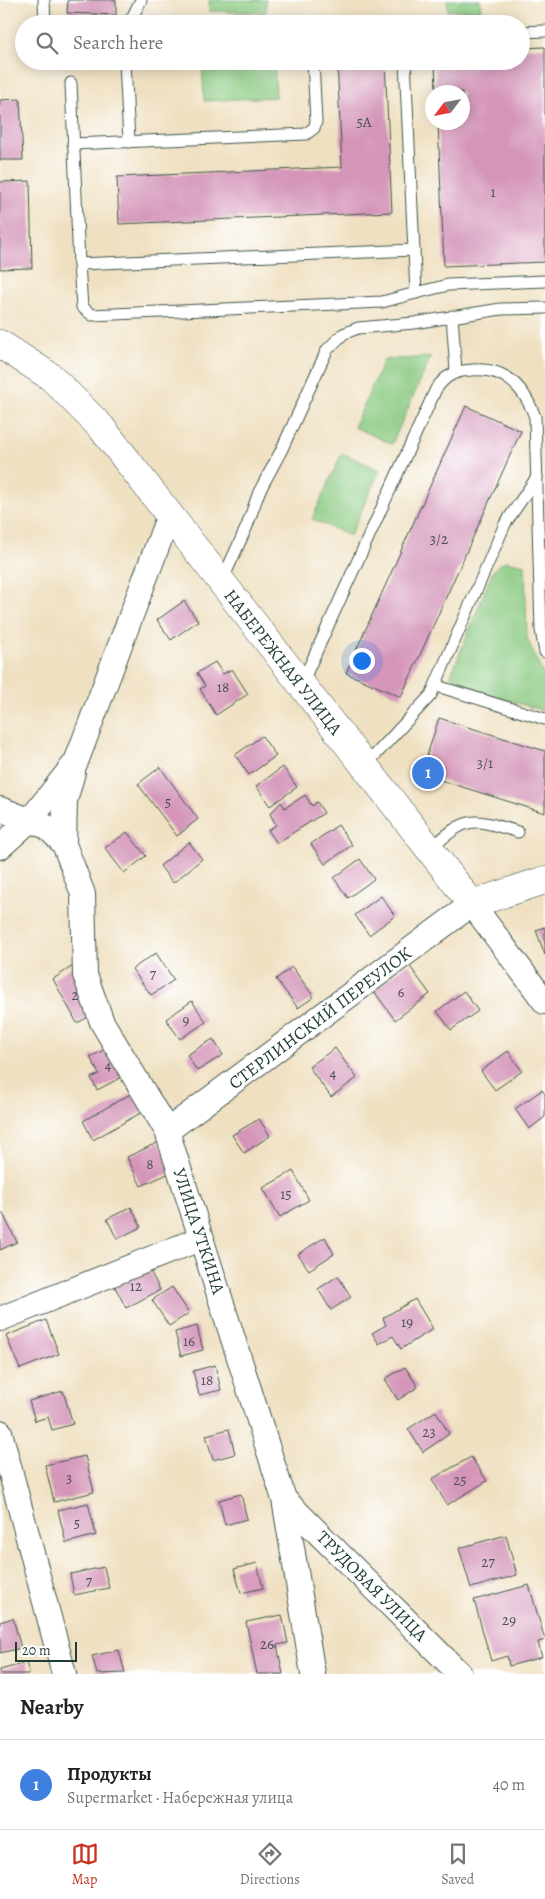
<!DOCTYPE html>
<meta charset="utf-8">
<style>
body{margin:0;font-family:Alegreya,serif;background:#f2f2f2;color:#222}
.compass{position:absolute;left:425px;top:85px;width:45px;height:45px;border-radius:50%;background:#fff;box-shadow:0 2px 12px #0003;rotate:238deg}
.scale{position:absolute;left:15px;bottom:12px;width:62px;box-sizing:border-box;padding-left:5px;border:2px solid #1f3d34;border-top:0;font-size:14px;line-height:18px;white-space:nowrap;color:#1f3d34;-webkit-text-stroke:4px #fff;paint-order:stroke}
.you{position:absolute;left:361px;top:660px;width:18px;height:18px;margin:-12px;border:4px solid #fff;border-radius:50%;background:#1a73e8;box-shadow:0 0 0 8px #1a73e833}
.badge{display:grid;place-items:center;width:32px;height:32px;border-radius:50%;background:#c8321e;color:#fff;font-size:16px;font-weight:700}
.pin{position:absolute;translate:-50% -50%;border:2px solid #fff;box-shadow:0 1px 5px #0006}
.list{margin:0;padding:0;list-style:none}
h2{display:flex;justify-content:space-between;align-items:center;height:65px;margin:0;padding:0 20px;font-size:21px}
h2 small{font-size:16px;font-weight:400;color:#767676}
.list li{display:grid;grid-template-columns:32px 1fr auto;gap:15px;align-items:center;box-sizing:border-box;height:90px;padding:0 20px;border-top:1px solid #e0e0e0}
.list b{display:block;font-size:19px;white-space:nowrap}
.list p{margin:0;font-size:16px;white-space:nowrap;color:#767676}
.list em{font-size:16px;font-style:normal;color:#767676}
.icon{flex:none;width:28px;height:28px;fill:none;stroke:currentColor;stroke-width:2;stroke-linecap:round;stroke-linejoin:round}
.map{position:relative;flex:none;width:545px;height:1674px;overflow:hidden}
.search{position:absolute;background:#fff;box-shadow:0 2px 12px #0003;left:15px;right:15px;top:15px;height:55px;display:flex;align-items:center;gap:12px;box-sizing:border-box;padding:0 18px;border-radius:28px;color:#767676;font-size:19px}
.sheet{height:155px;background:#fff}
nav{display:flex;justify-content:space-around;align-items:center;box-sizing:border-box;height:70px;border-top:1px solid #e0e0e0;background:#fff;font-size:14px;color:#767676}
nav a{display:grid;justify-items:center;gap:2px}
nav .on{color:#c8321e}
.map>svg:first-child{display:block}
.green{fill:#89c980;stroke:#54835a}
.building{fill:#d495b9}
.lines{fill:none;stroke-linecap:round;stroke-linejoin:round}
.lane-casing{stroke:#3e5549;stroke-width:13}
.street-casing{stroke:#3e5549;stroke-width:26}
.secondary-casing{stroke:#3e5549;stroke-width:29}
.lane{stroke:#fff;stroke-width:11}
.street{stroke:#fff;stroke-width:24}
.secondary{stroke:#fff;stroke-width:28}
.labels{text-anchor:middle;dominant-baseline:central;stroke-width:4.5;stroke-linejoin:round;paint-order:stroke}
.number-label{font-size:15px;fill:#4c5355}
.street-label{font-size:18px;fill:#1f3d34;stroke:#fff}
</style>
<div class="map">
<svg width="545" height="1674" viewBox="0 0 545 1674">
<rect width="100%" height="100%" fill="#fff"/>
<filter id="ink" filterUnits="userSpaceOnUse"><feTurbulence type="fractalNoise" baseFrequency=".02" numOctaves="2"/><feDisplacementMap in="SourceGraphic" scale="10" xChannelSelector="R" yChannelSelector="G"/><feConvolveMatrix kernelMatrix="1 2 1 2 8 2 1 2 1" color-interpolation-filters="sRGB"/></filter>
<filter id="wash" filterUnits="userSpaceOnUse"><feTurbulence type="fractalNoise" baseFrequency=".0096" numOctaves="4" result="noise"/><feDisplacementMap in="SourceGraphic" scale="20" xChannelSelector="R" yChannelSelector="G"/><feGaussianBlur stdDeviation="1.12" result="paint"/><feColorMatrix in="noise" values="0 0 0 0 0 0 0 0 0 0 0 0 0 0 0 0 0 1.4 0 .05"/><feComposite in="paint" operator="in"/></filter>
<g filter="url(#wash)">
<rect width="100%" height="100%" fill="#efe0c1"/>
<g class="green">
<polygon points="209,0 266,0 266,13 209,11"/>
<polygon points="447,0 480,0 481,10 448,11"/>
<polygon points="202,61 274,61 276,97 204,101"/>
<polygon points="431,357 392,444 354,427 384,360"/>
<polygon points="342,453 380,470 350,536 312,519"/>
<polygon points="506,561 525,565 527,638 545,679 545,708 541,710 461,686 453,681 451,675 493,571 498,565"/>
</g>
<g id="blocks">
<g class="building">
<polygon points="68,0 116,0 116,15 67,13"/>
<polygon points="545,47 545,262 444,266 438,122 462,122 462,92 436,92 435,61 521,61 521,48"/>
<polygon points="337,61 385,61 392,212 119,224 117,177 342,167"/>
<polygon points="20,99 23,160 0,160 0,100"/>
<polygon points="30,181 32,268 0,269 0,182"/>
<polygon points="466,406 521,431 401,697 346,673"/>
<polygon points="184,601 198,621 171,640 157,620"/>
<polygon points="215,662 223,674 232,669 248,694 216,715 200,689 205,686 197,673"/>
<polygon points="439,718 545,751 545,813 421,774"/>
<polygon points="262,736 276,756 249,775 235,755"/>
<polygon points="160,767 198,819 177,836 138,784"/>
<polygon points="283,767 297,787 270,806 256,786"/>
<polygon points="305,795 312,806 317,802 324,813 277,843 268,830 276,825 270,814 281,802 285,808"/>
<polygon points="338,825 352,845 325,864 311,844"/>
<polygon points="127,832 146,856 124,873 105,848"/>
<polygon points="189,842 202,859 173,883 160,866"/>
<polygon points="360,859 374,879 348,898 334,878"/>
<polygon points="381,896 395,916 369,935 355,915"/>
<polygon points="545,927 545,955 536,930"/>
<polygon points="156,953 174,980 151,995 132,969"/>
<polygon points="408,964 430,994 395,1020 373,990"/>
<polygon points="73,966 98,1012 77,1023 53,979"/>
<polygon points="292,967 314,997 298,1008 276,979"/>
<polygon points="464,991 478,1011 451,1030 437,1011"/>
<polygon points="192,1001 206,1022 180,1039 166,1019"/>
<polygon points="213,1039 223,1055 197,1071 187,1055"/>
<polygon points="112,1046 126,1075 97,1090 91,1078 99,1074 90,1057"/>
<polygon points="335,1048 357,1078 331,1097 309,1067"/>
<polygon points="508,1051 522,1071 495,1090 481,1071"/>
<polygon points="542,1090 545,1094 545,1117 529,1129 515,1109"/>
<polygon points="134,1092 144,1111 93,1140 83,1121"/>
<polygon points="259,1119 270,1136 244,1153 232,1135"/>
<polygon points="159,1142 174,1171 141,1186 127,1157"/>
<polygon points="293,1171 309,1200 280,1217 263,1188"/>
<polygon points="131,1207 141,1227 117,1239 107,1219"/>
<polygon points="2,1212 17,1242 0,1250 0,1213"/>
<polygon points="325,1237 334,1254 309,1270 298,1254"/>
<polygon points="146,1263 160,1290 126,1308 112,1281"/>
<polygon points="338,1276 351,1297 331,1310 318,1289"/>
<polygon points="172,1287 189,1313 169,1326 152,1300"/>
<polygon points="415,1299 433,1329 401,1349 393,1336 379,1344 372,1333 386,1325 383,1318"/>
<polygon points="46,1320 59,1354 20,1369 6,1336"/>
<polygon points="197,1326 203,1350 181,1356 175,1332"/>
<polygon points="215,1365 221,1390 199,1395 193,1371"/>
<polygon points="405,1367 418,1387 398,1400 385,1379"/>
<polygon points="63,1391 73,1424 52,1430 48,1417 35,1421 29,1401"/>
<polygon points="436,1411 449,1434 423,1452 408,1429"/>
<polygon points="229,1429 235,1454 213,1460 206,1435"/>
<polygon points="85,1456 94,1492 54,1502 45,1465"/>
<polygon points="471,1457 487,1481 447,1505 432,1479"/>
<polygon points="241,1494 247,1519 225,1525 219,1500"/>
<polygon points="88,1503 96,1535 66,1543 58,1510"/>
<polygon points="506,1535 517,1575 471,1588 459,1548"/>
<polygon points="257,1563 263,1588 241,1593 234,1569"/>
<polygon points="104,1567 109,1588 74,1595 70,1574"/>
<polygon points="529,1585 545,1640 538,1642 542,1657 509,1666 507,1656 491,1661 474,1600"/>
<polygon points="282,1615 288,1643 277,1645 283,1674 257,1674 246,1622"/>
<polygon points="13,1618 21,1648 0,1653 0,1622"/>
<polygon points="119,1650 125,1673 97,1674 92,1656"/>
<polygon points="26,1663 30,1674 0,1674 0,1670"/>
</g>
</g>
</g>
<g filter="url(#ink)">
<use href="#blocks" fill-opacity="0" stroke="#3e5549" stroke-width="1"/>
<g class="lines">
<defs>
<g id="lane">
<polyline points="44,0 45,24"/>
<polyline points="129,24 141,0"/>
<polyline points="521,32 545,31"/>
<polyline points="125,61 129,142"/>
<polyline points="405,61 416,293 448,285 545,281"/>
<polyline points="71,83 79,264 414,250"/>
<polyline points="73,144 306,134 314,128 316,122 313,61"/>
<polyline points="79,264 82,307 92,315 382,302 416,293"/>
<polyline points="452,316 456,371"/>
<polyline points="222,581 247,526 259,492 281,451 327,350 343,334 358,328 414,323 501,309 545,308"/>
<path d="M302 683 436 389C446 375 455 371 472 370 505 367 524 387 535 417L541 630 545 652"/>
<polyline points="437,686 545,719"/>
<polyline points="365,766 431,695 505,524 537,477"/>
<path d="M430 849C468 816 470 817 518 832"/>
</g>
<g id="street">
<polyline points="0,809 47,827 64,844 83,894 85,975 102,1022 167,1131 284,1499 313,1674"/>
<polyline points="64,844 65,801 73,772"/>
<polyline points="0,847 30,820 76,762 169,515"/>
<polyline points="167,1131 472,904 545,1002"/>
<polyline points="0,1319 202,1238"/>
<polyline points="0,1432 64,1674"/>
<polyline points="284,1499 460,1674"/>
</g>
<polyline id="secondary" points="0,344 51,377 101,427 472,904 545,880"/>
</defs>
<use href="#lane" class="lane-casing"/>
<use href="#street" class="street-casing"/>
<use href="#secondary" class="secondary-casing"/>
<use href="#lane" class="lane"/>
<use href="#street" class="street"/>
<use href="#secondary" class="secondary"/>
</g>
</g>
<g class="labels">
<g class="number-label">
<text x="364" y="122">5А</text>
<text x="493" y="192">1</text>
<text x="439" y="539">3/2</text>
<text x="223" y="687">18</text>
<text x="485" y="763">3/1</text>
<text x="168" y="802">5</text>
<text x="153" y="974">7</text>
<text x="401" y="992">6</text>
<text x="75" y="995">2</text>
<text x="186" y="1020">9</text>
<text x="108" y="1065">4</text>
<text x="333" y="1073">4</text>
<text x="150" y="1164">8</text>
<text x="286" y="1194">15</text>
<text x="136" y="1286">12</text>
<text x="407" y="1322">19</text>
<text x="189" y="1341">16</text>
<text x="207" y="1380">18</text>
<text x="429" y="1432">23</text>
<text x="69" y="1478">3</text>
<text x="460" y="1480">25</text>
<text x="77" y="1523">5</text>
<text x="488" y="1562">27</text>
<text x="89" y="1581">7</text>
<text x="509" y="1620">29</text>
<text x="267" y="1644">26</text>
</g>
<g class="street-label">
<text transform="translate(283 662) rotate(52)">НАБЕРЕЖНАЯ УЛИЦА</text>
<text transform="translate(320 1018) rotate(-37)">СТЕРЛИНСКИЙ ПЕРЕУЛОК</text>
<text transform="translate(199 1231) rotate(72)">УЛИЦА УТКИНА</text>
<text transform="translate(372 1586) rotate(45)">ТРУДОВАЯ УЛИЦА</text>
</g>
</g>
</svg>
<svg class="compass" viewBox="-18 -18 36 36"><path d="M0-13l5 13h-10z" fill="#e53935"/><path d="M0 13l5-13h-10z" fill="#767676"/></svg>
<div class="scale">20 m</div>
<div class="you"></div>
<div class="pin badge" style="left:428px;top:773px;background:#3f7fe0">1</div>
<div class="search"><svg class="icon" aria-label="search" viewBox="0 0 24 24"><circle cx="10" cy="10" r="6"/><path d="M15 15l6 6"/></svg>Search here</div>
</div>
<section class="sheet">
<h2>Nearby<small></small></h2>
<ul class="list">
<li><span class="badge" style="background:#3f7fe0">1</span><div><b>Продукты</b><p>Supermarket · Набережная улица</p></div><em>40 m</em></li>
</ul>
</section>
<nav>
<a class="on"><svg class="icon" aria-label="map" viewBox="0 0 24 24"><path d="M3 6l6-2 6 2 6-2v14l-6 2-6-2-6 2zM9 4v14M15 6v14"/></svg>Map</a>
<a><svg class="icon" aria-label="directions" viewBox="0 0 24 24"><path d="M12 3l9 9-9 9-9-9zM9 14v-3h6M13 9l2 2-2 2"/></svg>Directions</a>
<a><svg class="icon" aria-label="saved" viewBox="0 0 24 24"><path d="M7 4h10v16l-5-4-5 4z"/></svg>Saved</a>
</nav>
